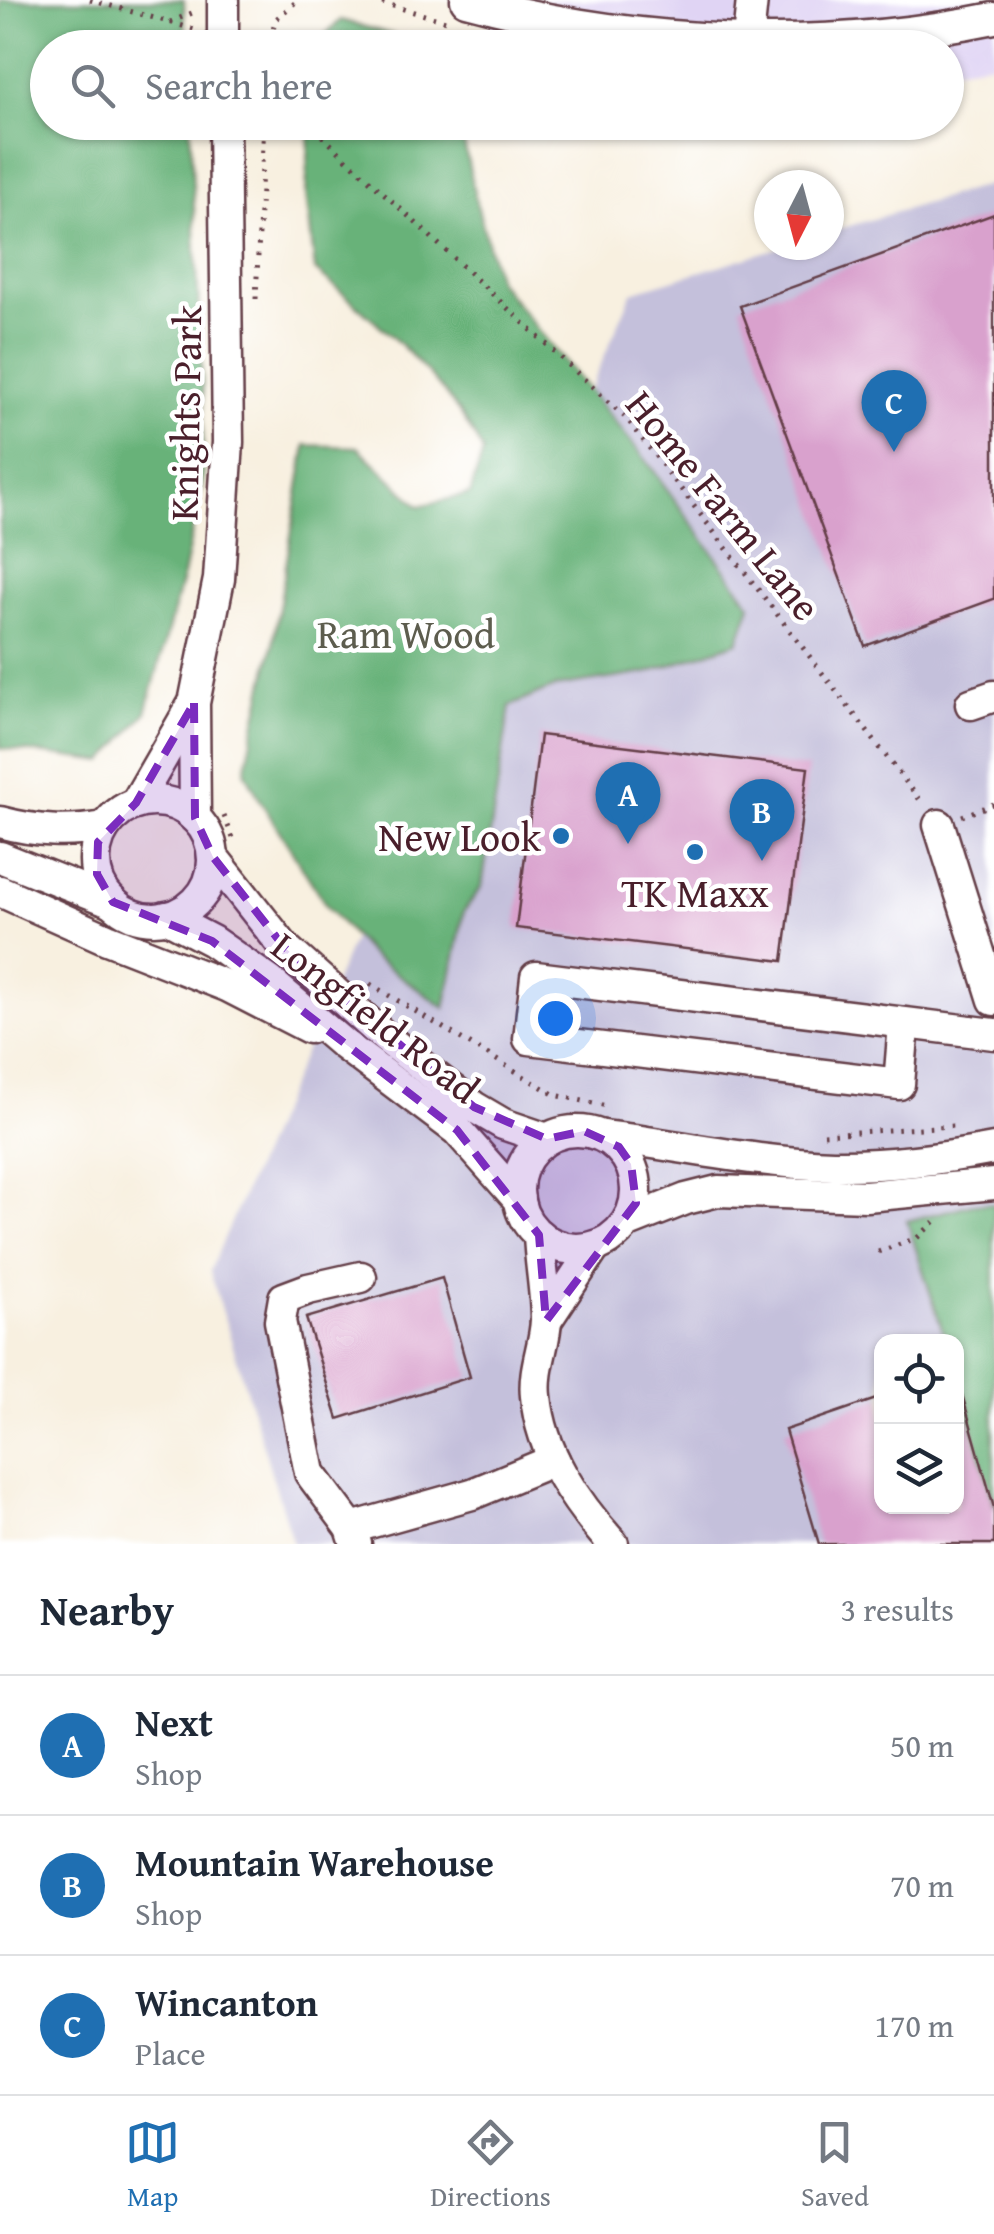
<!DOCTYPE html>
<style>
body{margin:0;font-family:"Gentium Book Plus",serif;background:#f6f6f7;color:#1f2937}
.controls{position:absolute;right:30px;bottom:30px;display:grid;overflow:hidden;border-radius:20px;box-shadow:0 2px 8px #0004}
.controls button{width:90px;height:90px;display:grid;place-items:center;padding:0;border:0;border-bottom:2px solid #e0e1e3;background:#fff;color:#1f2937;font:50px sans-serif}
.compass{position:absolute;left:754px;top:170px;width:90px;height:90px;border-radius:50%;background:#fff;box-shadow:0 2px 8px #0004;rotate:186deg}
.you{position:absolute;left:555px;top:1018px;width:35px;height:35px;margin:-25px;border:8px solid #fff;border-radius:50%;background:#1a73e8;box-shadow:0 0 0 15px #1a73e833}
.badge{display:grid;place-items:center;width:65px;height:65px;border-radius:50%;background:#1f6fb2;color:#fff;font-size:32px;font-weight:700}
.pin{position:absolute;translate:-50% -82px;filter:drop-shadow(0 2px 5px #0008)}
.pin::after{content:'';position:absolute;top:52px;width:35px;height:30px;background:inherit;clip-path:polygon(0 0,100% 0,50% 100%)}
.list{margin:0;padding:0;list-style:none}
h2{display:flex;justify-content:space-between;align-items:center;height:130px;margin:0;padding:0 40px;font-size:42px}
h2 small{font-size:32px;font-weight:400;color:#747a83}
.list li{display:grid;grid-template-columns:65px 1fr auto;gap:30px;align-items:center;box-sizing:border-box;height:140px;padding:0 40px;border-top:2px solid #e0e1e3}
.list b{display:block;font-size:38px;white-space:nowrap}
.list p{margin:0;font-size:32px;white-space:nowrap;color:#747a83}
.list em{font-size:32px;font-style:normal;color:#747a83}
.icon{flex:none;width:55px;height:55px;fill:none;stroke:currentColor;stroke-width:2;stroke-linecap:round;stroke-linejoin:round}
.map{position:relative;flex:none;width:994px;height:1544px;overflow:hidden}
.search{position:absolute;background:#fff;box-shadow:0 2px 8px #0004;left:30px;right:30px;top:30px;height:110px;display:flex;align-items:center;gap:25px;box-sizing:border-box;padding:0 35px;border-radius:55px;color:#747a83;font-size:38px}
.sheet{height:550px;background:#fff}
nav{display:flex;justify-content:space-around;align-items:center;box-sizing:border-box;height:140px;border-top:2px solid #e0e1e3;background:#fff;font-size:28px;color:#747a83}
nav a{display:grid;justify-items:center;gap:5px}
nav .on{color:#1f6fb2}
.map>svg:first-child{display:block}
.built{fill:#e0d4f4}
.industrial{fill:#c4c0db;fill-rule:evenodd}
.forest{fill:#68b279;stroke:#596852;stroke-width:2.5}
.building{fill:#d9a1cd}
.lines{fill:none;stroke-linecap:round;stroke-linejoin:round}
.minor-casing{stroke:#643e46;stroke-width:35}
.path{stroke:#643e46;stroke-width:5;stroke-dasharray:2.5 8;stroke-linecap:butt}
.minor{stroke:#fff;stroke-width:30}
.marked{fill:#7b2cbf;fill-opacity:0.2;stroke:#7b2cbf;stroke-width:8;stroke-dasharray:20 12;stroke-linejoin:round}
.poi-dot{fill:#1f6fb2;stroke:#fff;stroke-width:4}
.labels{text-anchor:middle;dominant-baseline:central;stroke-width:9;stroke-linejoin:round;paint-order:stroke}
.street-label{font-size:40px;fill:#4a1f2b;stroke:#fff}
.park-label{font-size:40px;fill:#5d5d4e;stroke:#fff}
.poi-label{font-size:40px;fill:#4a1f2b;stroke:#fff;text-anchor:end}
</style>
<div class="map">
<svg width="994" height="1544" viewBox="0 0 994 1544">
<rect width="100%" height="100%" fill="#fff"/>
<filter id="ink" filterUnits="userSpaceOnUse"><feTurbulence type="fractalNoise" baseFrequency=".01" numOctaves="2"/><feDisplacementMap in="SourceGraphic" scale="20" xChannelSelector="R" yChannelSelector="G"/><feConvolveMatrix kernelMatrix="1 2 1 2 8 2 1 2 1" color-interpolation-filters="sRGB"/></filter>
<filter id="wash" filterUnits="userSpaceOnUse"><feTurbulence type="fractalNoise" baseFrequency=".0048" numOctaves="4" result="noise"/><feDisplacementMap in="SourceGraphic" scale="40" xChannelSelector="R" yChannelSelector="G"/><feGaussianBlur stdDeviation="2.25" result="paint"/><feColorMatrix in="noise" values="0 0 0 0 0 0 0 0 0 0 0 0 0 0 0 0 0 1.4 0 .05"/><feComposite in="paint" operator="in"/></filter>
<g filter="url(#wash)">
<rect width="100%" height="100%" fill="#f8f0e0"/>
<polygon class="built" points="495,0 994,0 994,62 947,69 946,48 526,48 488,38"/>
<path class="industrial" d="M994 183V1544H293L210 1271 632 292 787 245H829V232ZM882 1342H956V1506H882Z"/>
<g class="forest">
<polygon points="0,0 184,0 186,47 48,48 48,122 190,123 203,396 203,480 184,571 146,713 104,762 0,748"/>
<polygon points="341,20 435,47 315,47 316,43"/>
<path d="M310 123H460L475 197 498 281 646 460 751 605 738 642 647 673 555 687 510 706 482 886 464 911 445 1008 372 956 327 907 261 802 245 771 273 644 306 445 358 447 419 506 470 494 483 452C446 378 378 322 315 270L306 194Z"/>
<polygon points="994,1203 994,1508 957,1376 956,1342 946,1341 907,1221 973,1204"/>
</g>
<g id="blocks">
<g class="building">
<polygon points="994,214 994,599 865,646 740,306"/>
<polygon points="540,735 808,768 783,961 516,928"/>
<polygon points="442,1278 470,1377 338,1419 306,1318"/>
<polygon points="958,1380 994,1508 994,1544 819,1544 785,1430 882,1397 882,1506 956,1506"/>
</g>
</g>
</g>
<g filter="url(#ink)">
<use href="#blocks" fill-opacity="0" stroke="#643e46" stroke-width="2.5"/>
<g class="lines">
<defs>
<g id="minor">
<path d="M466 0C635 46 823 53 994 18"/>
<polyline points="223,48 223,0"/>
<polyline points="747,48 752,0"/>
<polyline points="971,704 994,696"/>
<circle cx="154" cy="860" r="59"/>
<polyline points="136,803 192,706"/>
<polyline points="195,818 194,703 219,579 228,442 224,122"/>
<path d="M0 822C37 832 67 833 105 827"/>
<polyline points="939,825 994,1000"/>
<polyline points="0,857 113,902"/>
<polyline points="213,857 285,948 386,1038 474,1107 503,1124 547,1139"/>
<polyline points="0,891 107,939 227,986 309,1028"/>
<polyline points="166,917 212,941 269,981 343,1044 457,1130 519,1200"/>
<polyline points="904,1024 899,1084 529,1039 536,977 994,1034"/>
<circle cx="577" cy="1190" r="59"/>
<path d="M603 1136C679 1145 756 1163 833 1165 887 1166 941 1159 994 1149"/>
<polyline points="628,1222 686,1199 718,1191 866,1196 994,1184"/>
<path d="M539 1235C540 1263 546 1292 546 1320 545 1345 533 1369 536 1396 541 1453 576 1503 613 1544"/>
<polyline points="546,1321 595,1247"/>
<polyline points="351,1528 472,1494 554,1460"/>
<polyline points="356,1544 351,1528 310,1473 280,1321 284,1298 308,1289 361,1277"/>
</g>
</defs>
<use href="#minor" class="minor-casing"/>
<g class="path">
<polyline points="90,0 197,30"/>
<polyline points="372,0 449,22"/>
<polyline points="170,22 197,11"/>
<polyline points="267,48 276,19 298,0"/>
<polyline points="307,122 627,419 923,804"/>
<polyline points="256,299 264,122"/>
<polyline points="224,816 233,838"/>
<polyline points="962,816 994,804"/>
<polyline points="370,984 555,1095 607,1106"/>
<polyline points="824,1134 953,1126"/>
<polyline points="878,1252 917,1238 940,1217"/>
</g>
<use href="#minor" class="minor"/>
</g>
</g>
<path class="marked" d="M194 703 195 818 213 857 285 948 474 1107 547 1139 584 1131 619 1147 631 1164 636 1203 546 1321 539 1235 457 1130 212 941 113 902 97 874 98 842 136 803Z"/>
<g class="poi-dot">
<circle cx="561" cy="836" r="10"/>
<circle cx="695" cy="852" r="10"/>
</g>
<g class="labels">
<g class="street-label">
<text transform="translate(185 413) rotate(-89)">Knights Park</text>
<text transform="translate(724 505) rotate(51)">Home Farm Lane</text>
<text transform="translate(376 1017) rotate(38)">Longfield Road</text>
</g>
<g class="park-label">
<text x="406" y="633">Ram Wood</text>
</g>
<g class="poi-label">
<text x="541" y="836">New Look</text>
<text x="695" y="892" text-anchor="middle">TK Maxx</text>
</g>
</g>
</svg>
<div class="controls">
<button><svg class="icon" aria-label="locate" viewBox="0 0 24 24"><circle cx="12" cy="12" r="6"/><path d="M12 2v4M12 18v4M2 12h4M18 12h4"/></svg></button>
<button><svg class="icon" aria-label="layers" viewBox="0 0 24 24"><path d="M12 4l9 5-9 5-9-5zM3 14l9 5 9-5"/></svg></button>
</div>
<svg class="compass" viewBox="-18 -18 36 36"><path d="M0-13l5 13h-10z" fill="#e53935"/><path d="M0 13l5-13h-10z" fill="#747a83"/></svg>
<div class="you"></div>
<div class="pin badge" style="left:628px;top:844px">A</div>
<div class="pin badge" style="left:762px;top:861px">B</div>
<div class="pin badge" style="left:894px;top:452px">C</div>
<div class="search"><svg class="icon" aria-label="search" viewBox="0 0 24 24"><circle cx="10" cy="10" r="6"/><path d="M15 15l6 6"/></svg>Search here</div>
</div>
<section class="sheet">
<h2>Nearby<small>3 results</small></h2>
<ul class="list">
<li><span class="badge">A</span><div><b>Next</b><p>Shop</p></div><em>50 m</em></li>
<li><span class="badge">B</span><div><b>Mountain Warehouse</b><p>Shop</p></div><em>70 m</em></li>
<li><span class="badge">C</span><div><b>Wincanton</b><p>Place</p></div><em>170 m</em></li>
</ul>
</section>
<nav>
<a class="on"><svg class="icon" aria-label="map" viewBox="0 0 24 24"><path d="M3 6l6-2 6 2 6-2v14l-6 2-6-2-6 2zM9 4v14M15 6v14"/></svg>Map</a>
<a><svg class="icon" aria-label="directions" viewBox="0 0 24 24"><path d="M12 3l9 9-9 9-9-9zM9 14v-3h6M13 9l2 2-2 2"/></svg>Directions</a>
<a><svg class="icon" aria-label="saved" viewBox="0 0 24 24"><path d="M7 4h10v16l-5-4-5 4z"/></svg>Saved</a>
</nav>
